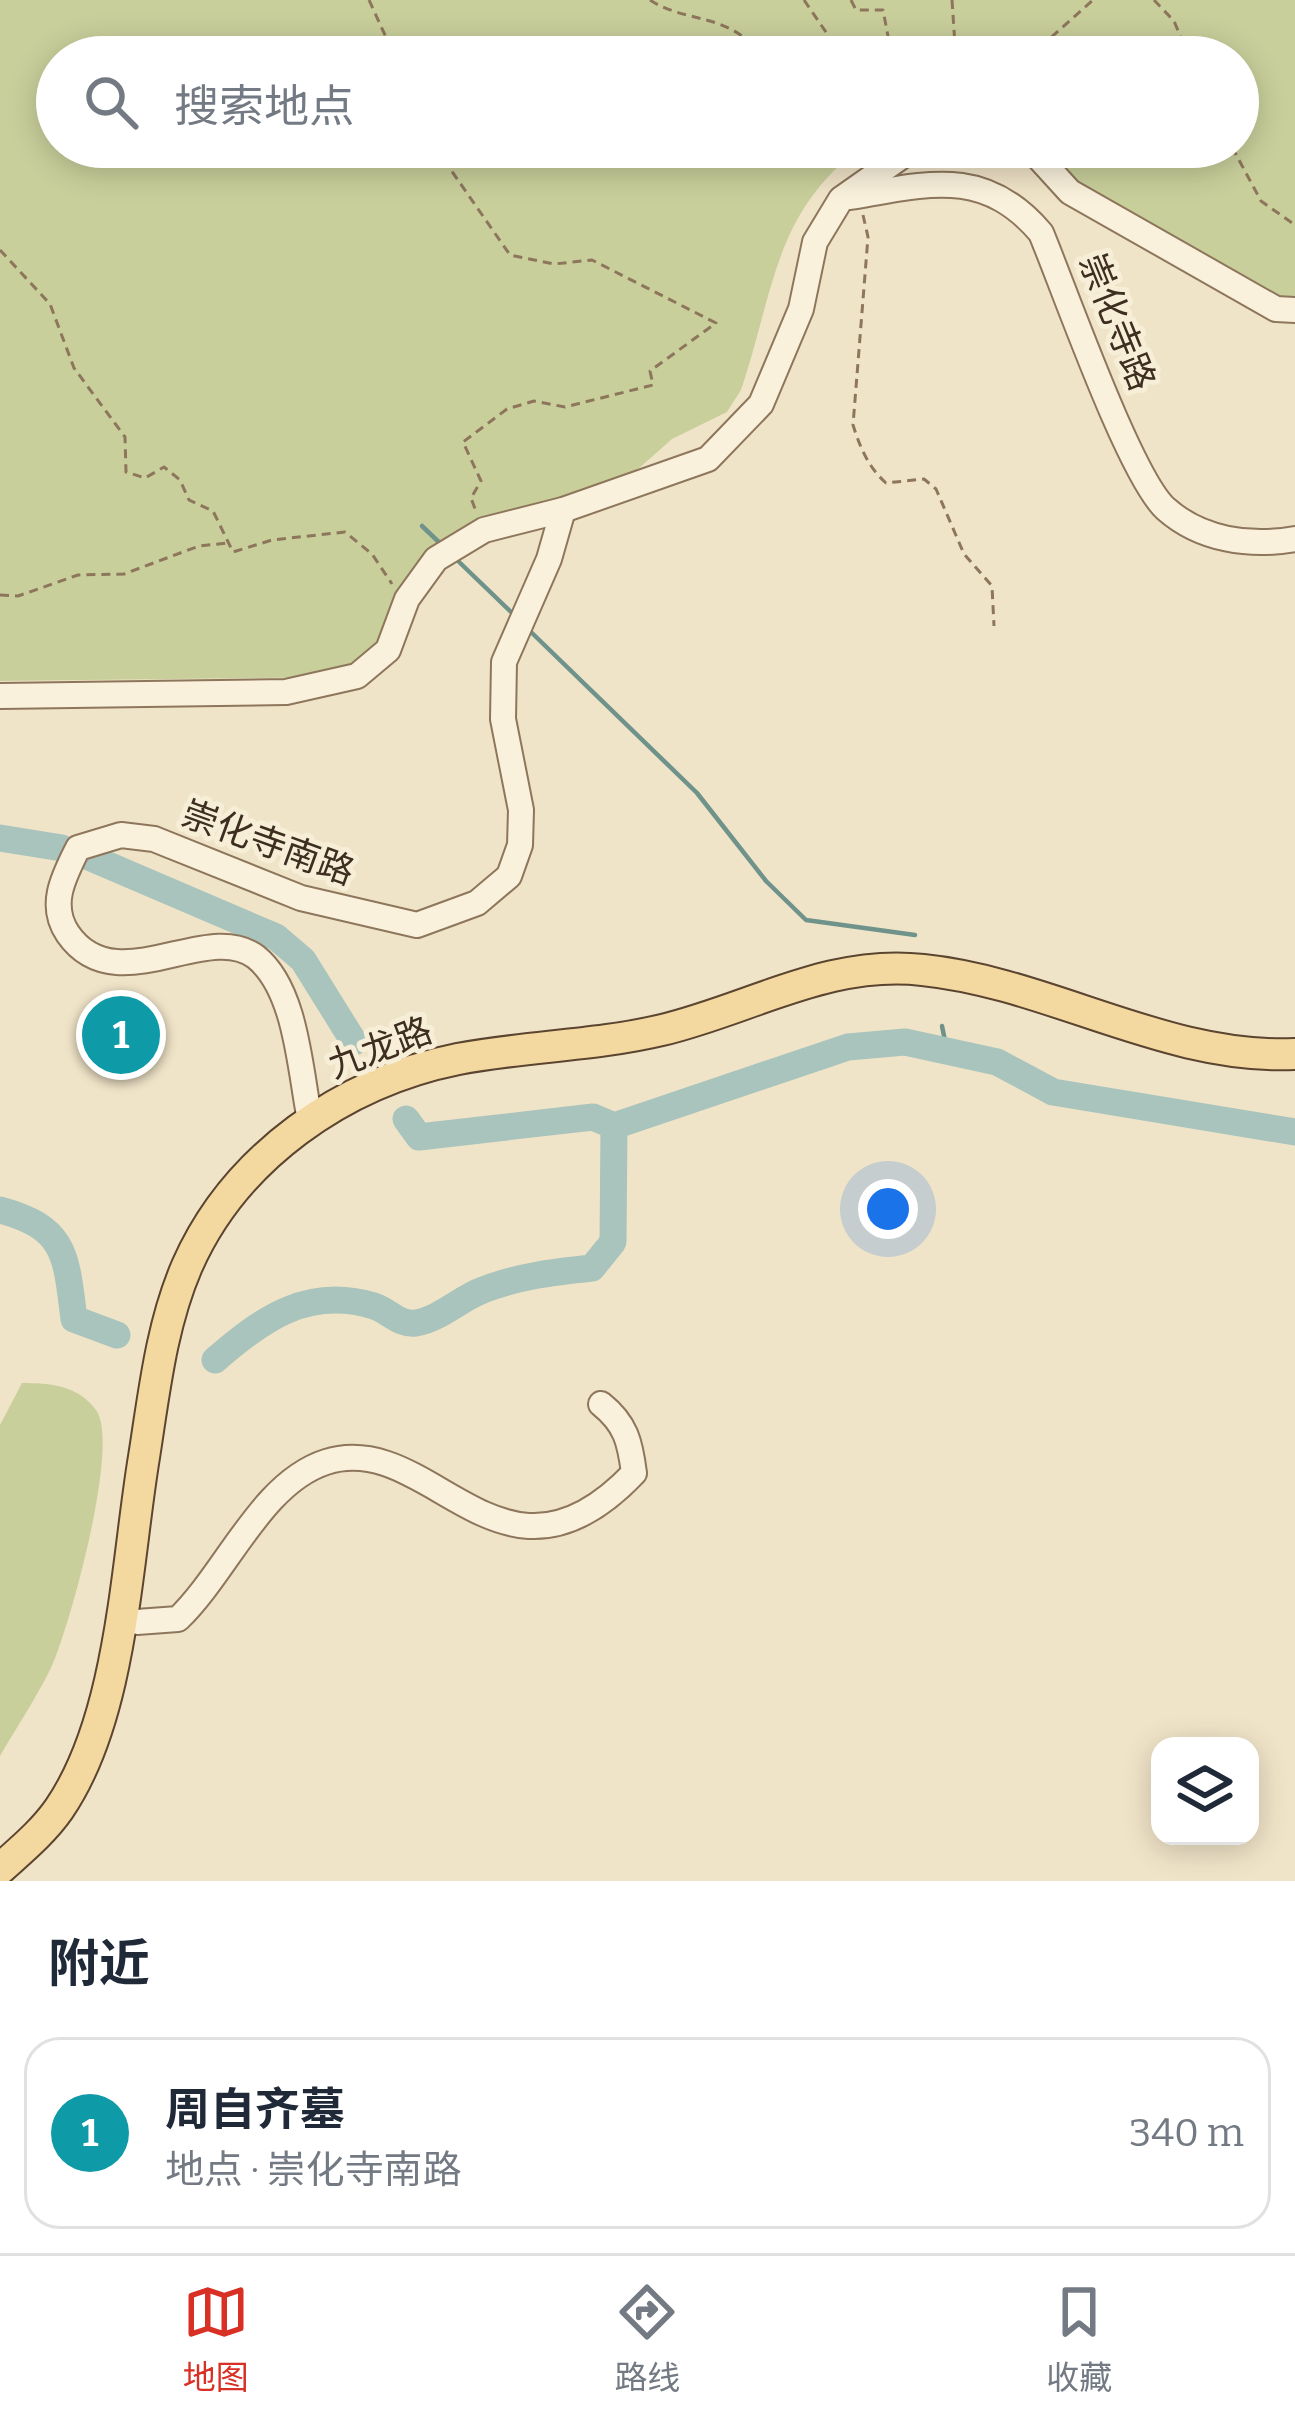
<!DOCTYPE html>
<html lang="zh">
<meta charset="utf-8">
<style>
body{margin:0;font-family:Bitter,"Noto Sans SC",serif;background:#f6f6f7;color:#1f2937}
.controls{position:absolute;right:36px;bottom:36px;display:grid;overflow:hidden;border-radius:24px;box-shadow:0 6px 30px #0003}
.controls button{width:108px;height:108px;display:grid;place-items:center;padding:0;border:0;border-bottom:3px solid #e0e1e3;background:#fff;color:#1f2937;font:60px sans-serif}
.you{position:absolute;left:888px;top:1209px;width:42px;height:42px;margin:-30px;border:9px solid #fff;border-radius:50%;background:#1a73e8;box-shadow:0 0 0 18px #1a73e833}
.badge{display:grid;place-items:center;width:78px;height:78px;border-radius:50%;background:#d93025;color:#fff;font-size:39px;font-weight:700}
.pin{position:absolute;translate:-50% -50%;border:6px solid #fff;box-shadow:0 3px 12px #0006}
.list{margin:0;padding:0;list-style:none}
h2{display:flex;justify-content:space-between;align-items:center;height:156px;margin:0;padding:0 48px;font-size:51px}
h2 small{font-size:39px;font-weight:400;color:#747a83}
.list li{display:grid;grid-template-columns:78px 1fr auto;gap:36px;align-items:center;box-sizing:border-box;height:192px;margin:0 24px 24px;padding:0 24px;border:3px solid #e0e1e3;border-radius:36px}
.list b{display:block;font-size:45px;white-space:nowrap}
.list p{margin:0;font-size:39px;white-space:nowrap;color:#747a83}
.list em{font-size:39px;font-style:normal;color:#747a83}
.icon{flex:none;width:66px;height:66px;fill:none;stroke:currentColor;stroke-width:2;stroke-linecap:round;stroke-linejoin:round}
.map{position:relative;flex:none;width:1295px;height:1881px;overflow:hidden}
.search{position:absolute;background:#fff;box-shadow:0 6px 30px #0003;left:36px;right:36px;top:36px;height:132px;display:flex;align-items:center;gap:30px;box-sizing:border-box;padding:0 42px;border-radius:66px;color:#747a83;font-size:45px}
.sheet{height:372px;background:#fff}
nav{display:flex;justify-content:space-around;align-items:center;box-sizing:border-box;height:168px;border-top:3px solid #e0e1e3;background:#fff;font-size:33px;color:#747a83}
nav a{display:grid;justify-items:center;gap:6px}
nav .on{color:#d93025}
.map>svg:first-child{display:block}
.green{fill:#c9cf9b}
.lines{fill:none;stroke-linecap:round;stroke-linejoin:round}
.stream{stroke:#6f938a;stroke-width:4.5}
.river{stroke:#a9c4bc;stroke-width:27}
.minor-casing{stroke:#8d765c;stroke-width:28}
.major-casing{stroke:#5b4430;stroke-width:34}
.path{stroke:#8d765c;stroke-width:3;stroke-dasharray:9 6;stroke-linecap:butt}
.minor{stroke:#faf1dc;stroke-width:24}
.major{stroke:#f3d9a0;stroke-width:30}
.labels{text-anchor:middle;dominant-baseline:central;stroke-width:10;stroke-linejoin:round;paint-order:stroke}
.street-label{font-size:36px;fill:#3d2e20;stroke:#f7eed8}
</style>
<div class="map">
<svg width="1295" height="1881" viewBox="0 0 1295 1881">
<rect width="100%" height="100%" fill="#f0e4c8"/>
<g class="green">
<path d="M0 0H1295V317L1251 302 1064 172 1047 147H1238V57H57V147H861C773 214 774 293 741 390L727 412 672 439 629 477 504 514 439 544 383 637 351 677 0 681Z"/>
<path d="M22 1383C50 1383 78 1385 96 1410 121 1443 69 1629 51 1668 36 1698 17 1727 0 1756V1425Z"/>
</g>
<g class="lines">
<g class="stream">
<polyline points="422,526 444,547"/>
<polyline points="456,559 511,612"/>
<polyline points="532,633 697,793 766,881 806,920 915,935"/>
<polyline points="942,1026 947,1051"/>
</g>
<g class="river">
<polyline points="0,838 62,848"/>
<polyline points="89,857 276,937 303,960 354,1042"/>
<polyline points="406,1119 419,1137 593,1117 614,1126 848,1047 905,1042 997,1062 1053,1092 1295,1132"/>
<path d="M0 1210C67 1228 66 1256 74 1319L117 1335"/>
<path d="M215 1360C262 1319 308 1286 374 1306 389 1311 399 1325 416 1323 440 1319 461 1298 483 1290 519 1276 554 1272 592 1268L613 1242 614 1126"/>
</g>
<defs>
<g id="minor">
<polyline points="1029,147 1070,192 1276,309 1295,310"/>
<path d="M850 197C927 184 984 166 1041 233 1064 288 1130 477 1166 509 1201 540 1250 547 1295 539"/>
<polyline points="0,696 286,692 357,676 388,650 407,599 436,559 484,530 563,510 708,459 761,404 801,309 815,242 841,199 915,147"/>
<path d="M310 1120C300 1072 297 990 256 957 207 919 116 1003 68 934 48 905 64 876 78 848L121 835 154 839 301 898 417 925 477 903 509 876 520 845 521 810 503 719 504 662 549 559 563 510"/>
<path d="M137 1622 178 1619C227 1572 261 1483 326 1462 432 1428 501 1613 634 1473 630 1442 626 1424 601 1404"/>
</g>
<path id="major" d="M0 1869C21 1850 43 1832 59 1809 122 1717 126 1566 144 1457 154 1394 161 1326 187 1266 235 1157 343 1082 458 1059 526 1046 595 1046 662 1030 750 1009 829 959 923 970 1050 983 1166 1060 1295 1054"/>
</defs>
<use href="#minor" class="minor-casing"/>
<use href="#major" class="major-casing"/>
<g class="path">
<polyline points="369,0 395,57"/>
<path d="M650 0C682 21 718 14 748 41H771L806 57"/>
<polyline points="804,0 843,57"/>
<polyline points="851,0 856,10 883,10 892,57"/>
<polyline points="952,0 955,45 964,51 962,57"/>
<polyline points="1154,0 1174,21 1189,57 1205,57"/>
<polyline points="1029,57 1093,0"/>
<polyline points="435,147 510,255 554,264 592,260 716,323 650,371 653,385 565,407 534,401 507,409 463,442 481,481 471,498 477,514"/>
<polyline points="1232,147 1261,201 1295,225"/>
<path d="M863 215 868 237 853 425C860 447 868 467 886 483L924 479 936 489 964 554 992 586 994 626"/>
<polyline points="0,250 50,304 74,368 125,437 126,472 145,478 164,467 180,480 189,500 213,511 233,552 272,540 345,532 372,554 392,584"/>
<polyline points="0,595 18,596 78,575 124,574 199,546 227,543"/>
</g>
<use href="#minor" class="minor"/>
<use href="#major" class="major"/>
</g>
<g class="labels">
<g class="street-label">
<text transform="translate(1117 322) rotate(68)">崇化寺路</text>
<text transform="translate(268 843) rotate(20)">崇化寺南路</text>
<text transform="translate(380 1048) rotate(-21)">九龙路</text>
</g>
</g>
</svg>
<div class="controls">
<button><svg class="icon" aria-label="layers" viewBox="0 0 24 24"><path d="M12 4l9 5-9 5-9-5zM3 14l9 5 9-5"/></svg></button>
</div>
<div class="you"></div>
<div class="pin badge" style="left:121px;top:1035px;background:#0f9aa8">1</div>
<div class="search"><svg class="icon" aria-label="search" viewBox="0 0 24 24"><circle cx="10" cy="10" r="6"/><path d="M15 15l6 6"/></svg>搜索地点</div>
</div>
<section class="sheet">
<h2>附近<small></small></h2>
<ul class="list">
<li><span class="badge" style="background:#0f9aa8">1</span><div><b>周自齐墓</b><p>地点 · 崇化寺南路</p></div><em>340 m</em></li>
</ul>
</section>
<nav>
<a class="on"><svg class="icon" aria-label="map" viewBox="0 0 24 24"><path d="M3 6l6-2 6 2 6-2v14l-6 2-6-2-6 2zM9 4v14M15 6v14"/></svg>地图</a>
<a><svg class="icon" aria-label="directions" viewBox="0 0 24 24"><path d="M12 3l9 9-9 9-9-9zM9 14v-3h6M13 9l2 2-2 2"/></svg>路线</a>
<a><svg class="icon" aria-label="saved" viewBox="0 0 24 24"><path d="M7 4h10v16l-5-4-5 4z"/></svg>收藏</a>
</nav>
